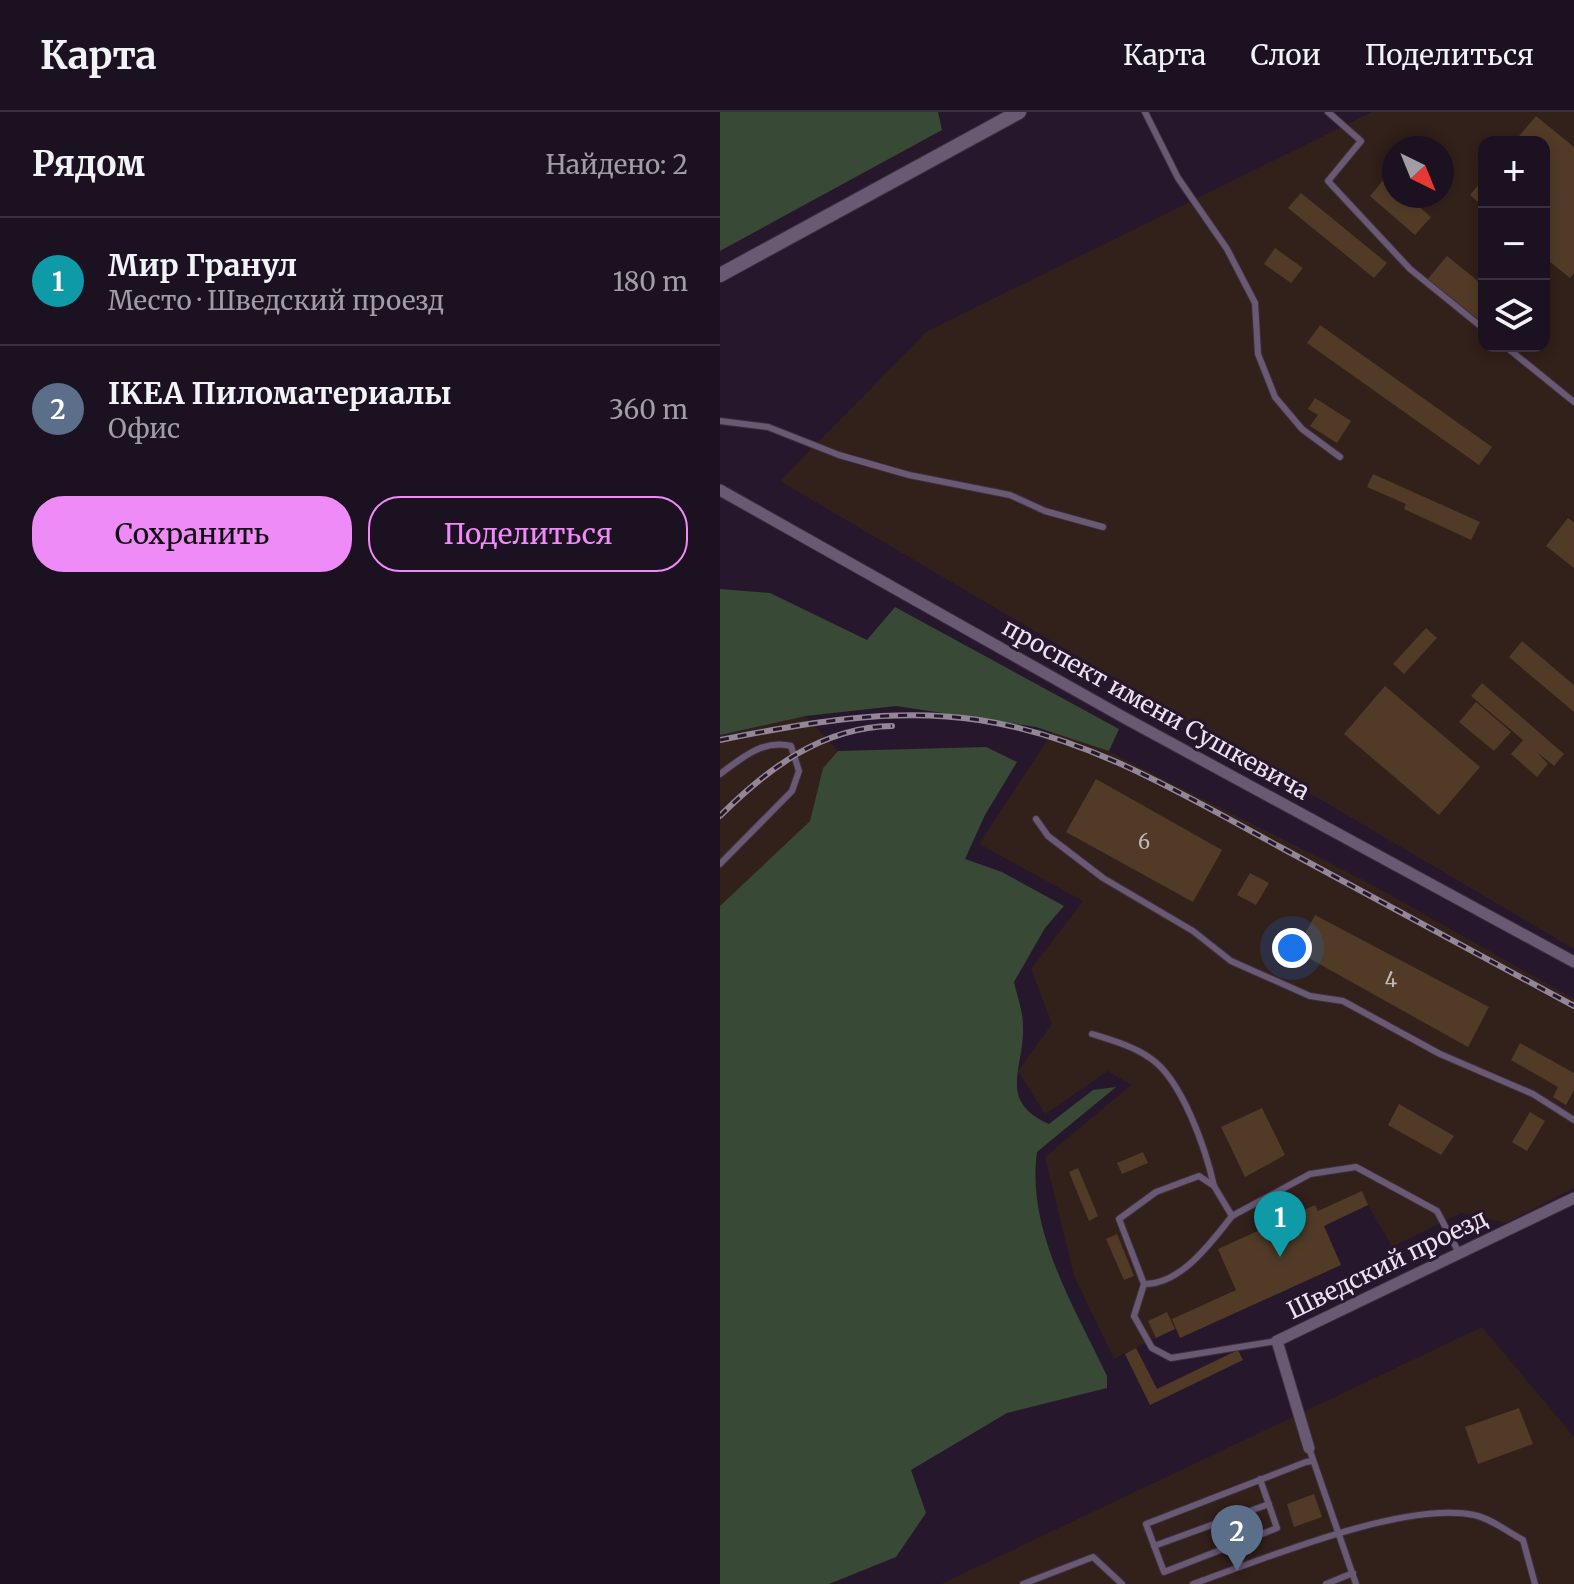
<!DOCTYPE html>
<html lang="ru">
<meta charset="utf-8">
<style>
body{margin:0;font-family:Merriweather,serif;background:#251a2a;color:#f1f3f6}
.controls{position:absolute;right:24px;top:24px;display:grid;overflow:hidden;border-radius:16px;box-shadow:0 4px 12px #0003}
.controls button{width:72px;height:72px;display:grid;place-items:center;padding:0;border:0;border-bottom:2px solid #3a313f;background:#1c1121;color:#f1f3f6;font:40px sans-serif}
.compass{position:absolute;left:662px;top:24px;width:72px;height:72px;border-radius:50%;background:#1c1121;box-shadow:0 4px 12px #0003;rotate:137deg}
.you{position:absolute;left:572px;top:836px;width:28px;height:28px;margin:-20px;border:6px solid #fff;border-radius:50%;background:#1a73e8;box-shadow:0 0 0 12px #1a73e833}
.badge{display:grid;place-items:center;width:52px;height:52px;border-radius:50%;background:#ef8bf7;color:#fff;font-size:26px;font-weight:700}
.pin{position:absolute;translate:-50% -66px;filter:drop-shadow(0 2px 4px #0008)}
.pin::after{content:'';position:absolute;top:42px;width:28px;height:24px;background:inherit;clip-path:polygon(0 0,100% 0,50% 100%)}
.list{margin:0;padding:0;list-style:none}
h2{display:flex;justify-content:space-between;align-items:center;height:104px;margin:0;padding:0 32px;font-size:34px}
h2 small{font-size:26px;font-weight:400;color:#a09da5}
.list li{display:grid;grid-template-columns:52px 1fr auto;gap:24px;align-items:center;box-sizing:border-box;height:128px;padding:0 32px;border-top:2px solid #3a313f}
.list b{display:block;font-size:30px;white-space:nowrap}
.list p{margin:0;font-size:26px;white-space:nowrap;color:#a09da5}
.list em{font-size:26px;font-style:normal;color:#a09da5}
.actions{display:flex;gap:16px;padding:24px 32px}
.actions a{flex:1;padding:18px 0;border:2px solid #ef8bf7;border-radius:32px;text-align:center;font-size:28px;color:#ef8bf7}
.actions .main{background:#ef8bf7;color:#111}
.icon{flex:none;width:44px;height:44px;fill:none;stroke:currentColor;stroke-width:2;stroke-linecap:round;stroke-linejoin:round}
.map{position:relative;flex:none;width:854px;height:1472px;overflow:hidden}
header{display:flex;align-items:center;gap:48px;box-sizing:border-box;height:112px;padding:0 40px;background:#1c1121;border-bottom:2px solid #3a313f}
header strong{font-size:38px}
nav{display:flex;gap:44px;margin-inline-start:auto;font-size:28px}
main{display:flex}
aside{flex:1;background:#1c1121}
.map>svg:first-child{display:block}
.industrial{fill:#32201a;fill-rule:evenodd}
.green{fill:#384a35}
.building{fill:#513b27}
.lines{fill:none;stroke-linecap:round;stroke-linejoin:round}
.service-casing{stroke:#3b3040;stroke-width:8}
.minor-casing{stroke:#3b3040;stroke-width:13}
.tertiary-casing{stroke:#3b3040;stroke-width:16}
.service{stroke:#6a5972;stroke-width:6}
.minor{stroke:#6a5972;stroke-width:11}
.tertiary{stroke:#6a5972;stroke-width:14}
.rail-casing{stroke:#928697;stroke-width:6}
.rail{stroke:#26172c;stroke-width:3;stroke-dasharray:9;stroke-linecap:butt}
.labels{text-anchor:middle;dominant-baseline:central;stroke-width:6;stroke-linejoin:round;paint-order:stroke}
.number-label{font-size:20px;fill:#c5b9be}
.street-label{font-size:24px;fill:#ece3f1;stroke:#26172c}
</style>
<header>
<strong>Карта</strong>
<nav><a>Карта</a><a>Слои</a><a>Поделиться</a></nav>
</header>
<main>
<aside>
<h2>Рядом<small>Найдено: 2</small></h2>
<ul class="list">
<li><span class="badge" style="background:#0f9aa8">1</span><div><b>Мир Гранул</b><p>Место · Шведский проезд</p></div><em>180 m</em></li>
<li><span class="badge" style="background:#5c6f8a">2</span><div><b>IKEA Пиломатериалы</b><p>Офис</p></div><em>360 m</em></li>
</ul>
<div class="actions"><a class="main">Сохранить</a><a>Поделиться</a></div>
</aside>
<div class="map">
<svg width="854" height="1472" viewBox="0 0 854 1472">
<rect width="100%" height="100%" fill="#26172c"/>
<g class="industrial">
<path d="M652 0H854V837L60 369 206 220ZM764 30H824V234H764ZM674 36H722V84H674Z"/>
<polygon points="86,604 118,639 103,656 90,709 0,794 0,623"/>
<polygon points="337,613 649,771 854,887 854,1076 786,1111 741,1101 672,1135 648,1093 604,1114 621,1153 460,1226 455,1216 394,1247 354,1164 325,1045 411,973 388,959 325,1002 298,959 332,912 311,857 363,789 259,732"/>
<polygon points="762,1215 854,1325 854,1472 221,1472"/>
</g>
<g class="green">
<polygon points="0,0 218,0 222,18 0,139"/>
<polygon points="0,477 50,481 147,528 175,495 399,617 389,639 316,615 176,594 86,604 0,623"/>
<path d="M266 635 297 650 265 703 245 747 282 760 344 794 325 816 294 870C297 884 303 899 303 914 305 956 276 988 329 1012L373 978 396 975 317 1040C306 1118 355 1196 387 1264V1276L287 1301 191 1358 206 1401 176 1445 109 1472H0V794L90 709 103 656 118 639Z"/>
</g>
<g class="building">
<polygon points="816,4 854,35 854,161 850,166 824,145 824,30 794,30"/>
<polygon points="665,66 674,74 674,84 686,84 711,105 695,123 650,84"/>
<polygon points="764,66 764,95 750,83"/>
<polygon points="581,81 667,151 654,166 568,96"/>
<polygon points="555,136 583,156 571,171 544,152"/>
<polygon points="727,144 764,174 764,215 707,168"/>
<polygon points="600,213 772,335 759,353 587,231"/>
<polygon points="595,286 631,309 617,331 590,314 598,303 588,297"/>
<polygon points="653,362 760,410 751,428 684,397 686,392 647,375"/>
<polygon points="848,406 854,410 854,456 826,434"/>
<polygon points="706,516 717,526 684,562 673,552"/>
<polygon points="802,529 854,573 854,600 789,545"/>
<polygon points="762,571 844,642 834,654 817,640 828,652 817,665 791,642 803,628 751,584"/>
<polygon points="665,574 760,655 719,703 624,622"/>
<polygon points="756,590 791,620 774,639 739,610"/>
<polygon points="376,667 502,738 473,790 346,720"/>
<polygon points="530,761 549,771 536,793 517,783"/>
<polygon points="595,803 769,895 748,935 576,839"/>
<polygon points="800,931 854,961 854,978 846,993 833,985 838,975 791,948"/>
<polygon points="679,992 734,1024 721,1043 668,1013"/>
<polygon points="542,996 565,1043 525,1065 501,1015"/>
<polygon points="810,1000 825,1009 807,1039 792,1030"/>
<polygon points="423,1040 428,1051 402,1062 397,1051"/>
<polygon points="358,1056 378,1104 369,1109 349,1060"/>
<polygon points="642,1079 648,1093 604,1114 621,1153 460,1226 452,1207 516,1178 498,1137 595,1093 598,1099"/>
<polygon points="397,1122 414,1164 404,1168 386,1127"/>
<polygon points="447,1200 455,1217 436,1226 428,1209"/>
<polygon points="416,1236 437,1277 518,1238 523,1248 430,1293 405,1242"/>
<polygon points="799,1296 813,1332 758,1352 745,1315"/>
<polygon points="594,1382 602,1405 574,1415 567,1392"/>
</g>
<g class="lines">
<defs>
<g id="service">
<polyline points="425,0 458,66 507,137 535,191 538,242 555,285 582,317 620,345"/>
<polyline points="608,0 641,29 608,69 690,157 764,217"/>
<polyline points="785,234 854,290"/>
<polyline points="0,309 48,315 119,343 189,363 290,383 325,399 383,415"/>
<path d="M0 662C22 646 43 627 71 634L79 659 72 679 0 752"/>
<polyline points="316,707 328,724 383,766 473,819 511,849 590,884 623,889 720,942 813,982 854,1008"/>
<path d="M372 922C391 928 413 934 430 946 462 967 486 1038 494 1074"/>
<path d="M424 1172C460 1173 491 1131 512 1104"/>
<polyline points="557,1229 451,1246 432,1236 414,1204 424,1172 399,1107 436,1080 479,1064 494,1074 512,1104 590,1062 636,1055 717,1099 739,1141"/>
<polyline points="589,1336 636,1472"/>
<polyline points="540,1367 557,1416 444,1460 426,1412 586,1350 593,1349"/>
<polyline points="434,1434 549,1392"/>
<polyline points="303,1472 373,1445 402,1472"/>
<path d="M473 1472C541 1448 685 1388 754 1403 770 1406 788 1420 803 1428L815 1472"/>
<polyline points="606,1472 633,1461"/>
</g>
<g id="minor">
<polyline points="0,378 403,605 854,850"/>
<polyline points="589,1336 557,1229 854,1086"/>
</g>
<polyline id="tertiary" points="0,163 299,0"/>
</defs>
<use href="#service" class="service-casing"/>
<use href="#minor" class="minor-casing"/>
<use href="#tertiary" class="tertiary-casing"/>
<use href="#service" class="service"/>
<use href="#minor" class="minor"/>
<use href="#tertiary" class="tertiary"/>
<defs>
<g id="rail">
<path d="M0 628C85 611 172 595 259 608 367 624 466 684 560 735 658 788 756 841 854 894"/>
<path d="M0 704C47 657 102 615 172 614"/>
</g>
</defs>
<use href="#rail" class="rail-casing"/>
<use href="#rail" class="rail"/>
</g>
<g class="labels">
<g class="number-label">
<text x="424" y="729">6</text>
<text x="671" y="867">4</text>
</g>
<g class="street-label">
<text transform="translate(436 597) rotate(29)">проспект имени Сушкевича</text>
<text transform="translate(667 1152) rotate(-26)">Шведский проезд</text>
</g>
</g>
</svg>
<div class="controls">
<button>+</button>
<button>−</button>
<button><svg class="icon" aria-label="layers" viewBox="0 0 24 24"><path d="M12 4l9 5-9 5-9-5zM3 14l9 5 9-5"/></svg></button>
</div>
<svg class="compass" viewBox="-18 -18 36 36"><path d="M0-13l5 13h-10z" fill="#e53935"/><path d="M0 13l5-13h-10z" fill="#a09da5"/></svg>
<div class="you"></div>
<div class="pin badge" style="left:560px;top:1145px;background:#0f9aa8">1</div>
<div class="pin badge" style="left:517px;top:1459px;background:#5c6f8a">2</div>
</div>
</main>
